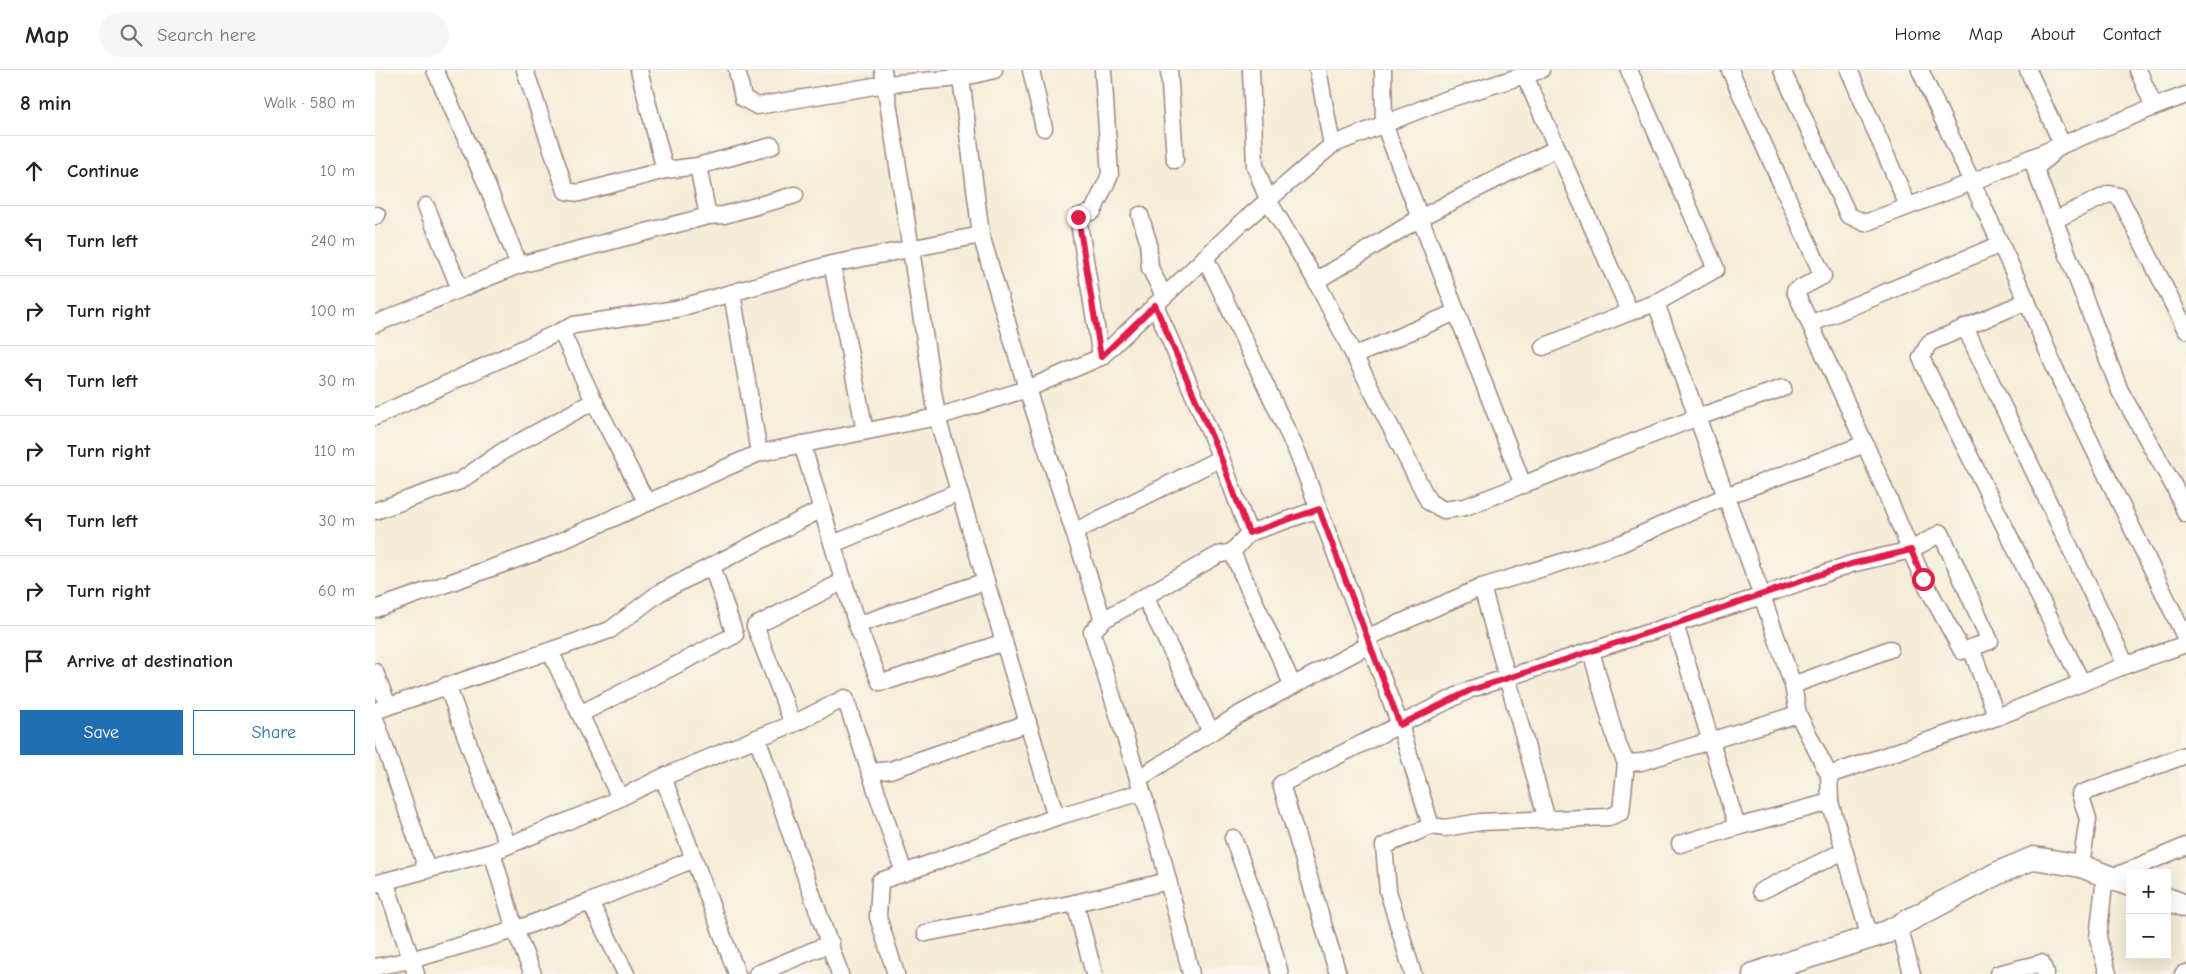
<!DOCTYPE html>
<meta charset="utf-8">
<style>
body{margin:0;font-family:"Comic Neue",sans-serif;background:#f6f6f6;color:#222}
.controls{position:absolute;right:15px;bottom:15px;display:grid;overflow:hidden;border-radius:0px;box-shadow:0 5px 20px #0002}
.controls button{width:45px;height:45px;display:grid;place-items:center;padding:0;border:0;border-bottom:1px solid #e0e0e0;background:#fff;color:#222;font:25px sans-serif}
.stop{position:absolute;width:15px;height:15px;margin:-11px;border:4px solid #e11d48;border-radius:50%;background:#fff}
.stop.end{background:#e11d48;border-color:#fff;box-shadow:0 1px 5px #0008}
.list{margin:0;padding:0;list-style:none}
h2{display:flex;justify-content:space-between;align-items:center;height:65px;margin:0;padding:0 20px;font-size:21px}
h2 small{font-size:16px;font-weight:400;color:#767676}
.list li{display:grid;grid-template-columns:32px 1fr auto;gap:15px;align-items:center;box-sizing:border-box;height:70px;padding:0 20px;border-top:1px solid #e0e0e0}
.list b{display:block;font-size:19px;white-space:nowrap}
.list em{font-size:16px;font-style:normal;color:#767676}
.actions{display:flex;gap:10px;padding:15px 20px}
.actions a{flex:1;padding:11px 0;border:1px solid #1f6fb2;border-radius:0px;text-align:center;font-size:18px;color:#1f6fb2}
.actions .main{background:#1f6fb2;color:#fff}
.icon{flex:none;width:28px;height:28px;fill:none;stroke:currentColor;stroke-width:2;stroke-linecap:round;stroke-linejoin:round}
.map{position:relative;flex:none;width:1811px;height:904px;overflow:hidden}
header{display:flex;align-items:center;gap:30px;box-sizing:border-box;height:70px;padding:0 25px;background:#fff;border-bottom:1px solid #e0e0e0}
header strong{font-size:24px}
nav{display:flex;gap:28px;margin-inline-start:auto;font-size:18px}
.search{width:350px;height:45px;background:#f6f6f6;display:flex;align-items:center;gap:12px;box-sizing:border-box;padding:0 18px;border-radius:28px;color:#767676;font-size:19px}
main{display:flex}
aside{flex:1;background:#fff}
.map>svg:first-child{display:block}
.lines{fill:none;stroke-linecap:round;stroke-linejoin:round}
.street-casing{stroke:#9f8681;stroke-width:19}
.secondary-casing{stroke:#9f8681;stroke-width:25}
.street{stroke:#fff;stroke-width:16}
.secondary{stroke:#fff;stroke-width:22}
.route{stroke:#e11d48;stroke-width:6}
</style>
<header>
<strong>Map</strong>
<div class="search"><svg class="icon" aria-label="search" viewBox="0 0 24 24"><circle cx="10" cy="10" r="6"/><path d="M15 15l6 6"/></svg>Search here</div>
<nav><a>Home</a><a>Map</a><a>About</a><a>Contact</a></nav>
</header>
<main>
<aside>
<h2>8 min<small>Walk · 580 m</small></h2>
<ul class="list">
<li><svg class="icon" aria-label="ahead" viewBox="0 0 24 24"><path d="M12 20V5M6 11l6-6 6 6"/></svg><div><b>Continue</b></div><em>10 m</em></li>
<li><svg class="icon" aria-label="left" viewBox="0 0 24 24"><path d="M17 20v-9H6M10 6l-5 5 5 5"/></svg><div><b>Turn left</b></div><em>240 m</em></li>
<li><svg class="icon" aria-label="right" viewBox="0 0 24 24"><path d="M7 20v-9h11M14 6l5 5-5 5"/></svg><div><b>Turn right</b></div><em>100 m</em></li>
<li><svg class="icon" aria-label="left" viewBox="0 0 24 24"><path d="M17 20v-9H6M10 6l-5 5 5 5"/></svg><div><b>Turn left</b></div><em>30 m</em></li>
<li><svg class="icon" aria-label="right" viewBox="0 0 24 24"><path d="M7 20v-9h11M14 6l5 5-5 5"/></svg><div><b>Turn right</b></div><em>110 m</em></li>
<li><svg class="icon" aria-label="left" viewBox="0 0 24 24"><path d="M17 20v-9H6M10 6l-5 5 5 5"/></svg><div><b>Turn left</b></div><em>30 m</em></li>
<li><svg class="icon" aria-label="right" viewBox="0 0 24 24"><path d="M7 20v-9h11M14 6l5 5-5 5"/></svg><div><b>Turn right</b></div><em>60 m</em></li>
<li><svg class="icon" aria-label="arrive" viewBox="0 0 24 24"><path d="M6 21V4h12l-3 4 3 4H6"/></svg><div><b>Arrive at destination</b></div></li>
</ul>
<div class="actions"><a class="main">Save</a><a>Share</a></div>
</aside>
<div class="map">
<svg width="1811" height="904" viewBox="0 0 1811 904">
<rect width="100%" height="100%" fill="#fbf7ec"/>
<filter id="ink" filterUnits="userSpaceOnUse"><feTurbulence type="fractalNoise" baseFrequency=".02" numOctaves="2"/><feDisplacementMap in="SourceGraphic" scale="10" xChannelSelector="R" yChannelSelector="G"/><feConvolveMatrix kernelMatrix="1 2 1 2 8 2 1 2 1" color-interpolation-filters="sRGB"/></filter>
<filter id="wash" filterUnits="userSpaceOnUse"><feTurbulence type="fractalNoise" baseFrequency=".0096" numOctaves="4" result="noise"/><feDisplacementMap in="SourceGraphic" scale="20" xChannelSelector="R" yChannelSelector="G"/><feGaussianBlur stdDeviation="1.12" result="paint"/><feColorMatrix in="noise" values="0 0 0 0 0 0 0 0 0 0 0 0 0 0 0 0 0 1.4 0 .05"/><feComposite in="paint" operator="in"/></filter>
<g filter="url(#wash)">
<rect width="100%" height="100%" fill="#f4edd7"/>
</g>
<g filter="url(#ink)">
<g class="lines">
<defs>
<g id="street">
<polyline points="150,0 191,121 204,123 290,100 323,96 397,76"/>
<polyline points="264,0 290,100"/>
<polyline points="362,0 368,28 382,36 511,14 586,8"/>
<polyline points="508,0 562,347 652,319 728,550 717,562 785,778 816,904"/>
<polyline points="619,0 586,8 606,165 652,319 726,287 863,156 957,75 1067,31 1166,0"/>
<polyline points="656,0 669,58"/>
<polyline points="794,0 800,90"/>
<polyline points="876,0 880,96 893,130 941,211 1054,432 1069,440 1090,437 1323,347 1408,318"/>
<polyline points="943,0 957,75"/>
<polyline points="1008,0 1009,54 1148,415"/>
<polyline points="1254,0 1341,199 1281,233 1387,526 1300,554 1362,757 1455,732 1495,868"/>
<polyline points="1355,0 1448,206 1420,221 1490,374"/>
<polyline points="1407,0 1473,145 1490,153 1597,112 1779,37"/>
<polyline points="1474,0 1533,136"/>
<polyline points="1545,0 1652,231 1681,301 1811,569"/>
<polyline points="1653,0 1687,74 1660,99 1745,321 1801,420 1811,444"/>
<polyline points="1763,0 1779,37 1811,25"/>
<polyline points="1150,6 1255,242 1281,233"/>
<polyline points="323,96 333,146"/>
<polyline points="51,136 85,219"/>
<polyline points="765,145 773,171 775,198 789,226"/>
<polyline points="0,146 2,145"/>
<polyline points="1679,150 1734,124 1744,126 1811,260"/>
<polyline points="830,187 923,384 1025,655 1056,756"/>
<polyline points="457,194 490,361"/>
<polyline points="144,195 333,146 349,145 420,125"/>
<polyline points="941,211 1045,148 1182,78"/>
<polyline points="357,223 384,383"/>
<polyline points="1652,231 1554,273 1546,288 1707,613"/>
<polyline points="780,235 846,388 874,463"/>
<polyline points="0,254 144,195 111,113 60,0"/>
<polyline points="1435,254 1626,174"/>
<polyline points="1590,257 1751,595"/>
<polyline points="186,261 219,331 272,433"/>
<polyline points="1168,277 1255,242"/>
<polyline points="979,286 1081,242"/>
<polyline points="726,287 703,147 718,141 735,105 728,0"/>
<polyline points="0,347 199,255 301,239 457,194 606,165"/>
<polyline points="427,374 482,555 611,511"/>
<polyline points="0,441 85,411 128,381 219,331"/>
<polyline points="699,462 846,388"/>
<polyline points="458,474 584,422"/>
<polyline points="857,482 918,616"/>
<polyline points="1107,517 1172,750"/>
<polyline points="770,527 836,662"/>
<polyline points="0,539 162,482 384,383 562,347 681,747 529,803"/>
<polyline points="728,550 843,485 857,482 874,463 944,439"/>
<polyline points="482,555 505,612 516,610 629,572"/>
<polyline points="991,568 1107,517 1245,474 1351,426 1490,374 1548,509 1587,581 1596,578"/>
<polyline points="175,581 245,728"/>
<polyline points="0,602 13,636"/>
<polyline points="72,615 101,694 133,775"/>
<polyline points="1418,615 1515,579"/>
<polyline points="0,641 235,560 284,523 447,439"/>
<polyline points="205,644 360,565 337,496"/>
<polyline points="0,648 52,799"/>
<polyline points="418,654 470,628 529,803 505,811 503,847 521,904"/>
<polyline points="382,668 418,654 380,556 469,511"/>
<polyline points="1251,693 1266,692 1423,644"/>
<polyline points="495,702 515,700 653,653"/>
<polyline points="1454,705 1423,644 1418,615 1387,526 1476,494 1536,480 1566,463 1615,571 1596,578 1622,647"/>
<polyline points="288,707 362,904"/>
<polyline points="763,709 863,645 994,575"/>
<polyline points="1455,732 1454,705 1622,647 1751,595 1811,574"/>
<polyline points="681,747 767,722"/>
<polyline points="858,768 895,868 905,904"/>
<polyline points="1305,774 1362,757"/>
<polyline points="117,782 140,860 215,832 251,904"/>
<polyline points="1706,796 1713,749 1705,724 1811,685"/>
<polyline points="1730,806 1723,868 1733,904"/>
<polyline points="1736,808 1811,776"/>
<polyline points="10,811 41,904"/>
<polyline points="0,814 117,782 222,739 288,707 382,668 465,904"/>
<polyline points="1386,821 1469,781"/>
<polyline points="215,832 319,789"/>
<polyline points="700,833 719,904"/>
<polyline points="1524,856 1537,904"/>
<polyline points="551,863 700,833 793,811"/>
<polyline points="0,897 36,890 140,860 158,904"/>
<polyline points="382,904 456,873"/>
<polyline points="963,904 906,714 1096,619 1300,554"/>
<polyline points="1038,904 1013,821 1009,776 1056,756 1070,758 1105,752 1234,747 1246,742 1251,693 1241,670 1216,581"/>
<polyline points="1623,904 1666,893 1671,904"/>
<polyline points="1808,904 1811,903"/>
</g>
<g id="secondary">
<polyline points="1792,829 1811,836"/>
<polyline points="1379,904 1512,862 1623,803 1659,788 1706,796 1755,815"/>
</g>
</defs>
<use href="#street" class="street-casing"/>
<use href="#secondary" class="secondary-casing"/>
<use href="#street" class="street"/>
<use href="#secondary" class="secondary"/>
</g>
</g>
<g class="lines" filter="url(#ink)">
<polyline class="route" points="703,147 726,287 780,235 846,388 874,463 944,439 1025,655 1096,620 1300,554 1476,494 1536,480 1548,509"/>
</g>
</svg>
<div class="controls">
<button>+</button>
<button>−</button>
</div>
<div class="stop" style="left:1548px;top:509px"></div>
<div class="stop end" style="left:703px;top:147px"></div>
</div>
</main>
